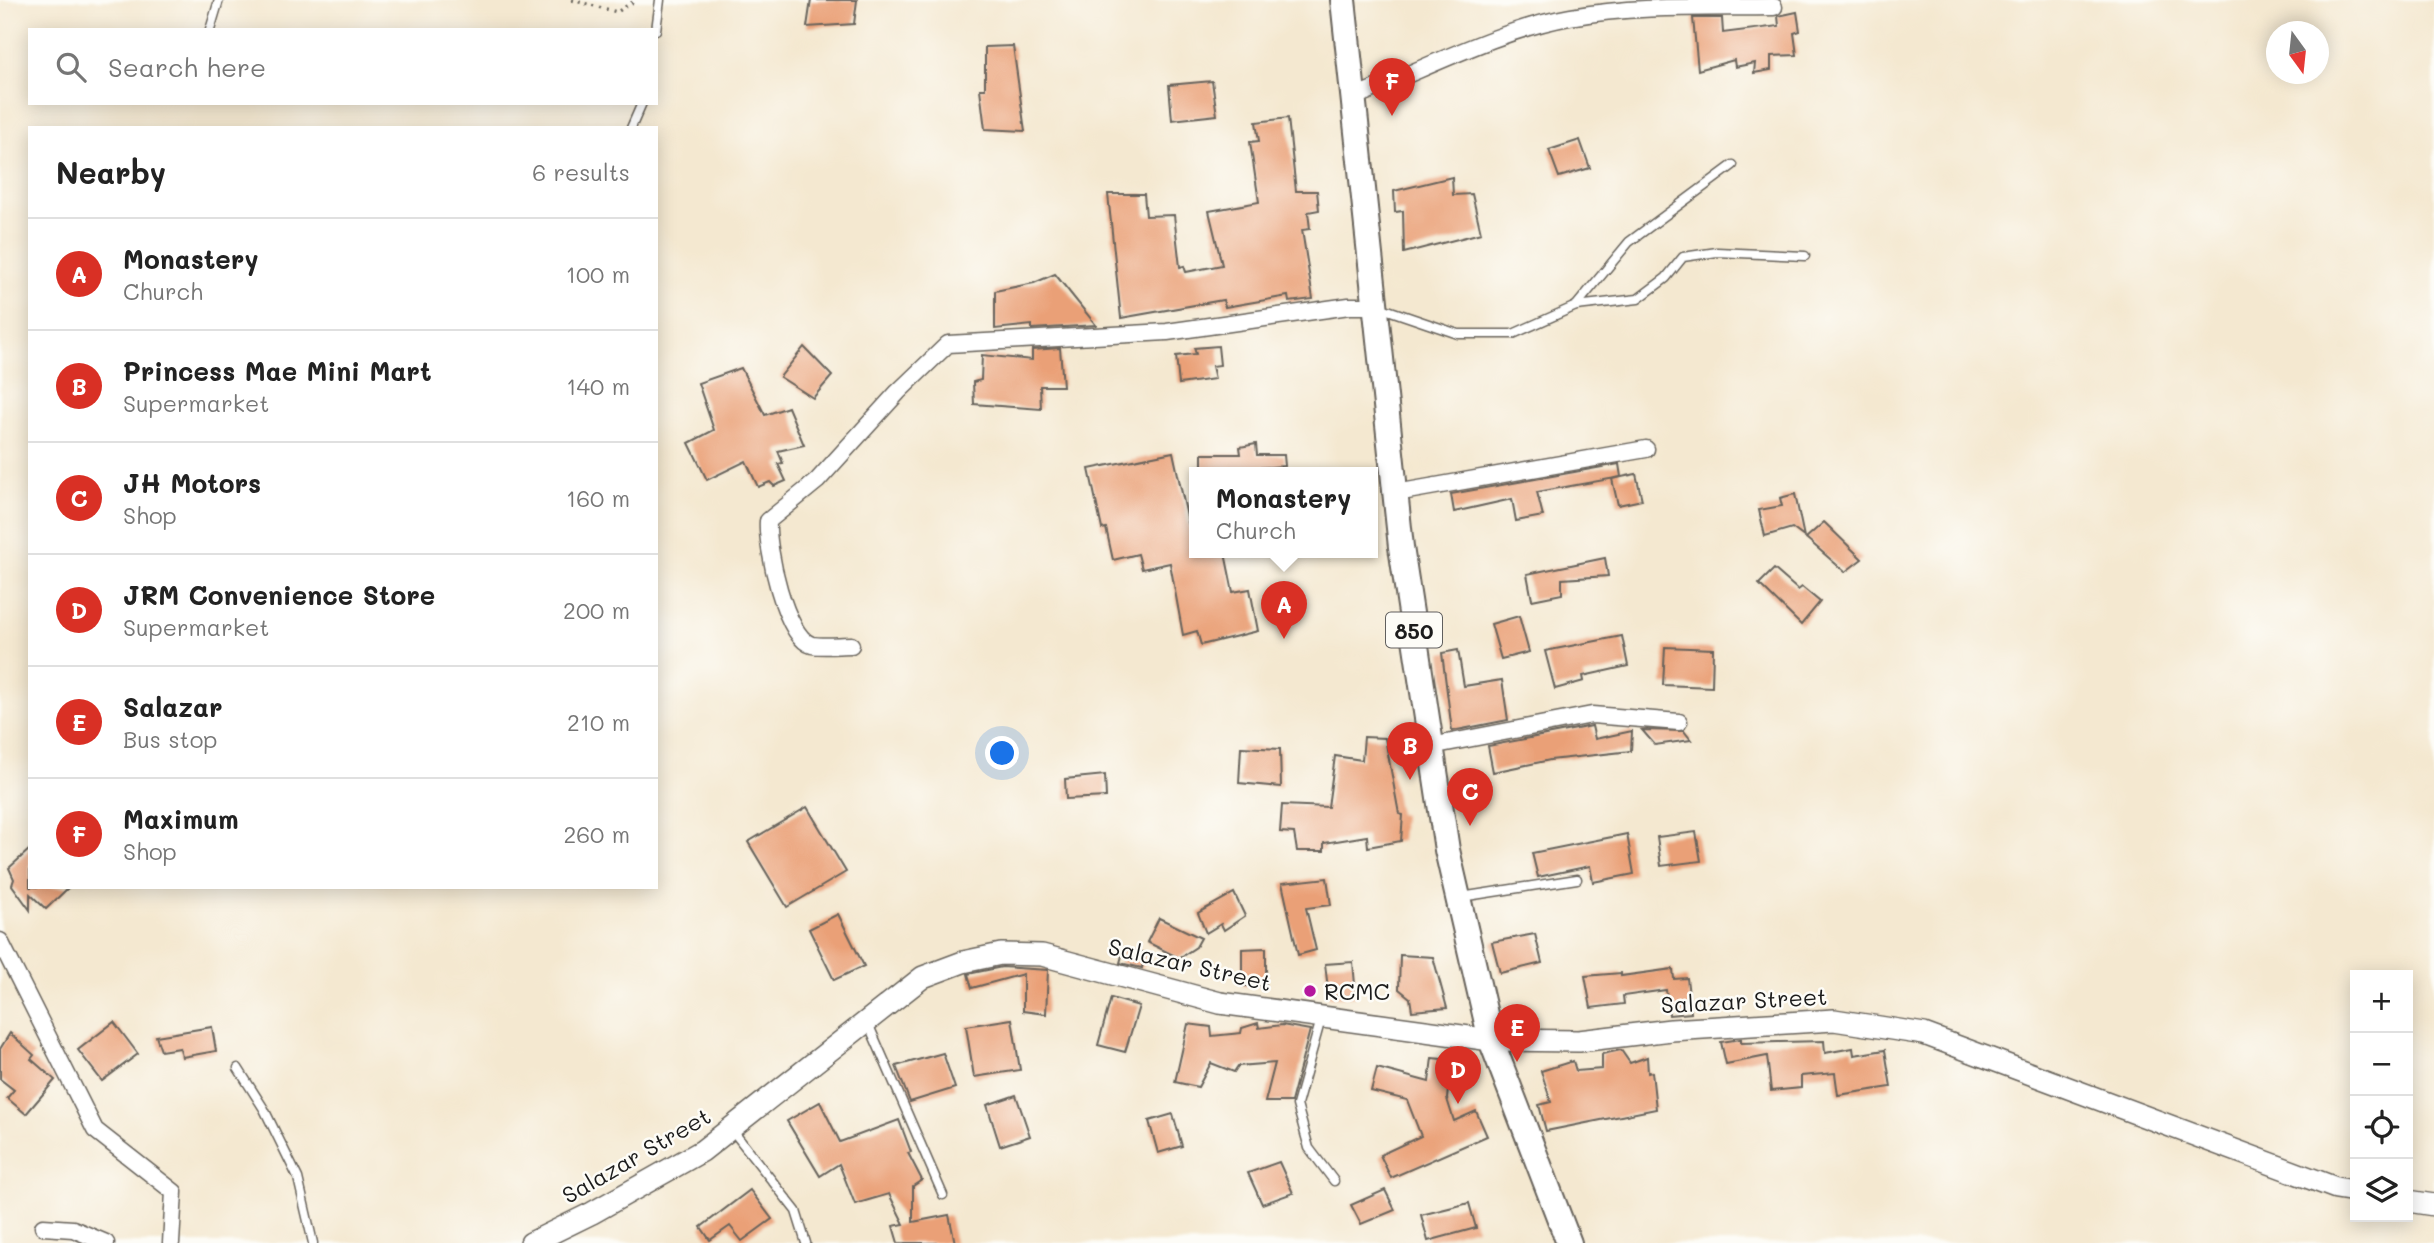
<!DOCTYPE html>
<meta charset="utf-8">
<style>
body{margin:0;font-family:Mali,sans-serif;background:#f6f6f6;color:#222}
.controls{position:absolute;right:21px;bottom:21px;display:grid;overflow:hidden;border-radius:0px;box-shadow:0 4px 18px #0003}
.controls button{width:63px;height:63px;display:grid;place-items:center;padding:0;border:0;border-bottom:2px solid #e0e0e0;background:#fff;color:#222;font:35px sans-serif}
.compass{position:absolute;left:2266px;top:21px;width:63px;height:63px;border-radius:50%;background:#fff;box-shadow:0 4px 18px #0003;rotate:165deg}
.you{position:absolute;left:1003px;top:754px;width:24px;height:24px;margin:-18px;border:5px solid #fff;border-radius:50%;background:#1a73e8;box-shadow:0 0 0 10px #1a73e833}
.badge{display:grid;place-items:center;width:46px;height:46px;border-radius:50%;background:#d93025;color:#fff;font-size:23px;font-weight:700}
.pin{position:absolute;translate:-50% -58px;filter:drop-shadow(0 2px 4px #0008)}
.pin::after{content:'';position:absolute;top:37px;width:24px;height:21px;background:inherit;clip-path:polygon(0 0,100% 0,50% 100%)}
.popup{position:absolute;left:1189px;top:467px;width:189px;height:91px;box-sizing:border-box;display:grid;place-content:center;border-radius:0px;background:#fff;filter:drop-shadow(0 2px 5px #0005);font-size:23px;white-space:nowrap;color:#767676}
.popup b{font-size:26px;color:#222}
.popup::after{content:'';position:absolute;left:50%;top:100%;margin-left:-14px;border:14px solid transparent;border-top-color:#fff}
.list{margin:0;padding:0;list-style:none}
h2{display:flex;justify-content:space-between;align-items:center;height:91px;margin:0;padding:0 28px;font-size:30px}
h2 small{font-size:23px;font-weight:400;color:#767676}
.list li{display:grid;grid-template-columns:46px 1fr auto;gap:21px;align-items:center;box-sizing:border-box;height:112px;padding:0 28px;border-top:2px solid #e0e0e0}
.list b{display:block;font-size:26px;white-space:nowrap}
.list p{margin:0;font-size:23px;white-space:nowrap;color:#767676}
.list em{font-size:23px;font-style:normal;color:#767676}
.icon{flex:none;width:38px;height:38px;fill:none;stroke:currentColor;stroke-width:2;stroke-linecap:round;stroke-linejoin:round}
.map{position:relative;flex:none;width:2434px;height:1243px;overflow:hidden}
.search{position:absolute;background:#fff;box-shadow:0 4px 18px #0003;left:28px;top:28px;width:630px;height:77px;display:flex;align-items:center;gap:18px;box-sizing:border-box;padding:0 24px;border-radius:0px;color:#767676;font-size:26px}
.panel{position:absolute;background:#fff;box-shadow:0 4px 18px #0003;left:28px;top:126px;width:630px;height:763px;border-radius:0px}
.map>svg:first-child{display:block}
.building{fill:#eaa077}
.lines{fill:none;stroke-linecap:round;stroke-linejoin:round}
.lane-casing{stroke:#68635b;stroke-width:11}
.street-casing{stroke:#68635b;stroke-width:19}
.secondary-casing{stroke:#68635b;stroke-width:24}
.primary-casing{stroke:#68635b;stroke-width:28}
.path{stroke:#68635b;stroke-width:3.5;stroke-dasharray:2 5;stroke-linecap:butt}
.lane{stroke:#fff;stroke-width:8}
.street{stroke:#fff;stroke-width:16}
.secondary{stroke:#fff;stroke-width:21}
.primary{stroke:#fff;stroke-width:24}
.poi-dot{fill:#b5179e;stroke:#fdfcf7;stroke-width:2.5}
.labels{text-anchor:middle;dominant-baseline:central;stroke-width:5;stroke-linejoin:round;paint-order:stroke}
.shield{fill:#fdfcf7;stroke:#605f5e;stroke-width:2}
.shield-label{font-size:21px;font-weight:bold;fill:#1c1c1c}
.street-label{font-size:23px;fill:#1c1c1c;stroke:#fdfcf7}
.poi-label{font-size:23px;fill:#1c1c1c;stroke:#fdfcf7;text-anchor:start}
</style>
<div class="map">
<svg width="2434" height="1243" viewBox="0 0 2434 1243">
<rect width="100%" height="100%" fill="#fdfcf7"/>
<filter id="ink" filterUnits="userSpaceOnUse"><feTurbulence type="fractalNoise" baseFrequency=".0143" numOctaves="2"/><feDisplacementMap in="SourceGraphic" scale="14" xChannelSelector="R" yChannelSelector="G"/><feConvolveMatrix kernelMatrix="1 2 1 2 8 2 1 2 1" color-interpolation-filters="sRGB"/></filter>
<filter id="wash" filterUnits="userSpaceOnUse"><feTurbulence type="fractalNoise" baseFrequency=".00686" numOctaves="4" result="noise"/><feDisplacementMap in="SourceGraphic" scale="28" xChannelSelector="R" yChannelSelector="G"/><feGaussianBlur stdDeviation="1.57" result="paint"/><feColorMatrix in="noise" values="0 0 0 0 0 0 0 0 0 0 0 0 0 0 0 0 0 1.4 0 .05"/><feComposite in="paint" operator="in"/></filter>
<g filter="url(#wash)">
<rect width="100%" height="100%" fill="#f4e8d0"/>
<g id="blocks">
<g class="building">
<polygon points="811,0 857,0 854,24 807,27"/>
<polygon points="1797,12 1800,31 1794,33 1797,55 1771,56 1771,70 1754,73 1755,63 1735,67 1734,60 1698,70 1693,18 1722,18 1723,33 1779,26 1778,16"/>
<polygon points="1013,46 1025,131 985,129 980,89 985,89 985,47"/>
<polygon points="1212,81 1217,115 1172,120 1169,85"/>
<polygon points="1288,118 1296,191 1317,191 1319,210 1308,212 1310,229 1302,230 1313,299 1289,302 1288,296 1225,307 1223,300 1121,318 1108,194 1144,194 1146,216 1174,215 1180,267 1184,266 1186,272 1222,265 1209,211 1259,202 1250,142 1259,141 1256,122"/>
<polygon points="1580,140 1590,168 1559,177 1549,150"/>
<polygon points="1452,177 1453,195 1472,194 1481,233 1404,253 1403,211 1395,212 1394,191"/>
<polygon points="1055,274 1096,325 1032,329 1032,325 995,329 995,291 1034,283"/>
<polygon points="1218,346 1220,365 1212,366 1215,379 1179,384 1176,356 1196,354 1194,348"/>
<polygon points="804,347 832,376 813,398 780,377"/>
<polygon points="1060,348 1063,386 1040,386 1041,409 974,404 973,382 981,380 982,355 1032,360 1032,350"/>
<polygon points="741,368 765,415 788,407 804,445 778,451 783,463 778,464 786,481 774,486 770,482 758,487 746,461 707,480 689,443 714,430 698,383"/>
<polygon points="1256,444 1257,455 1284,455 1285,466 1258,468 1258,473 1245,473 1244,469 1202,473 1202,454 1241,454 1240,447"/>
<polygon points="1173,452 1195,553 1225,553 1233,592 1250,589 1258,631 1201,645 1197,631 1183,635 1170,563 1142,569 1138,554 1113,560 1106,528 1102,529 1089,469"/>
<polygon points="1619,464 1621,477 1537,492 1543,516 1516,521 1512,499 1454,512 1451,494"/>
<polygon points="1636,474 1642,500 1618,505 1612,479"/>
<polygon points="1795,494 1804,537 1792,528 1765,536 1759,510 1782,506 1780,498"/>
<polygon points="1824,522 1862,559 1845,572 1806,538"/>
<polygon points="1605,558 1608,576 1562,579 1562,594 1532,600 1527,574"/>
<polygon points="1774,569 1798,590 1802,587 1820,602 1801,625 1759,584"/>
<polygon points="1519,616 1529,652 1501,659 1491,624"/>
<polygon points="1622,636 1628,666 1583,676 1584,681 1555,689 1545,651"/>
<polygon points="1665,647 1713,649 1712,687 1663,685"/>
<polygon points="1458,650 1464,686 1502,680 1508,720 1452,731 1442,653"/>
<polygon points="1592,726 1595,739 1632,731 1631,751 1550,760 1493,772 1488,746"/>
<polygon points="1642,730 1684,731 1691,740 1655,745"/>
<polygon points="1364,737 1385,738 1399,814 1403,815 1401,841 1368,847 1367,836 1324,843 1324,851 1297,851 1294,833 1280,832 1282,805 1328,807 1335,756 1362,760"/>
<polygon points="1241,747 1280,749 1281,787 1239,783"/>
<polygon points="1105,775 1106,797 1066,799 1065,779"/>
<polygon points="807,807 846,872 787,907 748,842"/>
<polygon points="1696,832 1701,861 1661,866 1657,837"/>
<polygon points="1627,834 1634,874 1593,882 1590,866 1538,877 1532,853"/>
<polygon points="30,849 30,887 69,887 46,909 30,894 30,910 12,885 14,879 9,868"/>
<polygon points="1327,878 1331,905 1306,908 1316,950 1298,955 1282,883"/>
<polygon points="1234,893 1245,916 1224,930 1221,924 1206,933 1198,913"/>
<polygon points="838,914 864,966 834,980 809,929"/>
<polygon points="1159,918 1201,938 1196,947 1179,958 1147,942"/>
<polygon points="1535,934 1542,963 1500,973 1492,942"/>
<polygon points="1124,948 1145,953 1142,968 1120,963"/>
<polygon points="1266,948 1266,986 1242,986 1242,949"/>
<polygon points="1400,955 1433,957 1447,1008 1412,1011 1410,998 1399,989"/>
<polygon points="1353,962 1356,996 1329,997 1325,964"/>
<polygon points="1002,967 1048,970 1046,1014 1023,1011 1023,974 972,988 968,974"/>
<polygon points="1673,969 1674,979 1687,978 1691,1013 1669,1015 1666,990 1623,996 1624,1004 1591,1008 1585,976 1621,973 1621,976"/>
<polygon points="1111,998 1139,1006 1125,1052 1098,1045"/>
<polygon points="1012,1019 1020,1070 974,1077 966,1026"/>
<polygon points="114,1022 138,1054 102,1081 78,1050"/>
<polygon points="1258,1023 1259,1028 1282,1025 1310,1030 1291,1102 1265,1102 1275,1063 1238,1066 1234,1072 1211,1063 1198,1087 1175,1082 1188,1024 1211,1027 1212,1036 1241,1033 1242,1028"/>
<polygon points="212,1027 216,1051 182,1057 180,1048 161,1051 156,1036"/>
<polygon points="10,1033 34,1055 31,1059 55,1080 26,1114 7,1098 14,1090 0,1079 0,1049"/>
<polygon points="1741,1039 1741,1043 1824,1041 1825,1053 1853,1048 1854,1055 1885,1050 1891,1087 1838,1095 1835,1073 1801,1076 1801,1088 1771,1091 1767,1056 1726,1064 1721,1042"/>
<polygon points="1621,1050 1630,1063 1647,1057 1648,1073 1652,1072 1656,1109 1546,1131 1539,1105 1551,1102 1541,1071 1573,1061 1576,1071 1602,1069 1602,1054"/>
<polygon points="943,1053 955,1088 910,1102 896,1066"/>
<polygon points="1432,1058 1451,1060 1447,1099 1454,1121 1476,1111 1487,1136 1391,1178 1380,1155 1421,1136 1407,1100 1371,1091 1377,1068 1429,1082"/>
<polygon points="1016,1095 1030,1136 1000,1146 987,1105"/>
<polygon points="820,1102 840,1142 899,1120 911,1152 908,1153 922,1180 913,1186 913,1222 949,1215 955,1243 898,1243 893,1226 904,1224 889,1194 855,1204 839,1164 820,1176 787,1121"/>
<polygon points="1173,1114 1182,1146 1158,1153 1149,1121"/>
<polygon points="1279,1162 1293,1193 1262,1204 1248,1173"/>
<polygon points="750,1190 772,1219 742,1241 730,1226 710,1240 701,1227"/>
<polygon points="1385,1190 1395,1210 1361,1224 1351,1205"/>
<polygon points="1469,1203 1476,1228 1428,1241 1421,1215"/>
</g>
</g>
</g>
<g filter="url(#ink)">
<use href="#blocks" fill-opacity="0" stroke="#68635b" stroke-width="2"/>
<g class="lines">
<defs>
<g id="lane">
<polyline points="210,30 219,0"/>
<polyline points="656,30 660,0"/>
<polyline points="631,128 642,103"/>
<polyline points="1576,306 1629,242 1733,165"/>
<polyline points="1379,307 1458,334 1513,334 1576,306 1638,299 1666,278 1683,257 1717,252 1805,256"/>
<polyline points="1461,897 1577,879"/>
<polyline points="1321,1019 1297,1105 1309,1148 1334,1181"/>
<polyline points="867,1021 943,1195"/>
<polyline points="238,1068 264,1109 298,1178 313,1243"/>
<polyline points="732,1130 796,1211 806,1243"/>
</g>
<g id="street">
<path d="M1354 97C1423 70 1498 30 1570 17 1637 5 1706 8 1774 7"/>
<polyline points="1396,493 1646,449"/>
<path d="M851 645C839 645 824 647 812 645 785 638 766 546 768 521L817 481 898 392 948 344 1167 332 1349 306H1376"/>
<polyline points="1431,746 1592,715 1679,722"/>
<polyline points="0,941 95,1130 174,1192 171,1243"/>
<polyline points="43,1227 73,1229 106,1243"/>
</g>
<g id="secondary">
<polyline points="2408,1201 2434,1205"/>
<polyline points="531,1243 592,1213 702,1151 923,977 963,962 1001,954 1042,955 1220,1003 1491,1040 1579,1041 1671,1030 1834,1020 1924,1034 2336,1188 2355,1191"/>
</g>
<polyline id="primary" points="1343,0 1401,547 1447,850 1491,1040 1569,1243"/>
</defs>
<use href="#lane" class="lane-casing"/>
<use href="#street" class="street-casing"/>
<use href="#secondary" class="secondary-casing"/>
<use href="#primary" class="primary-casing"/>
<polyline class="path" points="572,0 617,12 636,0"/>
<use href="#lane" class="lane"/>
<use href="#street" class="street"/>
<use href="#secondary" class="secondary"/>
<use href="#primary" class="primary"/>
</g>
</g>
<circle class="poi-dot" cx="1310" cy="991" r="7"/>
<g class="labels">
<rect class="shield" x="1386" y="612.5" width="56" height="35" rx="5"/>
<g class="shield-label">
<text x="1414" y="630">850</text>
</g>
<g class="street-label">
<text transform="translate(1190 964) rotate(13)">Salazar Street</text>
<text transform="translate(1744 1000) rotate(-3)">Salazar Street</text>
<text transform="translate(636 1155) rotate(-30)">Salazar Street</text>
</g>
<g class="poi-label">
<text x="1324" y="991">RCMC</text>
</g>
</g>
</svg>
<div class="controls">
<button>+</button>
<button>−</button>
<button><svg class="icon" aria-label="locate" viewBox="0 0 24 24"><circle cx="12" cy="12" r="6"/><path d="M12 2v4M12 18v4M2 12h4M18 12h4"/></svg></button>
<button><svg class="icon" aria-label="layers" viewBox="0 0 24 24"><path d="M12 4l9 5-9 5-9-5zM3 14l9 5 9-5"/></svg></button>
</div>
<svg class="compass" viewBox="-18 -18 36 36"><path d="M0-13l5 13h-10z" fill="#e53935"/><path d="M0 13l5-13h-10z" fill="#767676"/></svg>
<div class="you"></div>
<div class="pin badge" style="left:1284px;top:639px">A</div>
<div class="popup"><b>Monastery</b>Church</div>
<div class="pin badge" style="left:1410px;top:780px">B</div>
<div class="pin badge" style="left:1470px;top:826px">C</div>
<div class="pin badge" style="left:1458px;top:1104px">D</div>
<div class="pin badge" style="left:1517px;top:1062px">E</div>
<div class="pin badge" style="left:1392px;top:116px">F</div>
<div class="search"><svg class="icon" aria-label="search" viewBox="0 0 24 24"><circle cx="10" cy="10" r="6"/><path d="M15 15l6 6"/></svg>Search here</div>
<section class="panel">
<h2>Nearby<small>6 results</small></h2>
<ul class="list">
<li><span class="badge">A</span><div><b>Monastery</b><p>Church</p></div><em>100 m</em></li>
<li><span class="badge">B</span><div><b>Princess Mae Mini Mart</b><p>Supermarket</p></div><em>140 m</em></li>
<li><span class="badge">C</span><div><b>JH Motors</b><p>Shop</p></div><em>160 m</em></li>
<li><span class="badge">D</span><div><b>JRM Convenience Store</b><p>Supermarket</p></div><em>200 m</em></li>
<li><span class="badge">E</span><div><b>Salazar</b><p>Bus stop</p></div><em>210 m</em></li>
<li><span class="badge">F</span><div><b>Maximum</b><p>Shop</p></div><em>260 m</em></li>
</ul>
</section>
</div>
